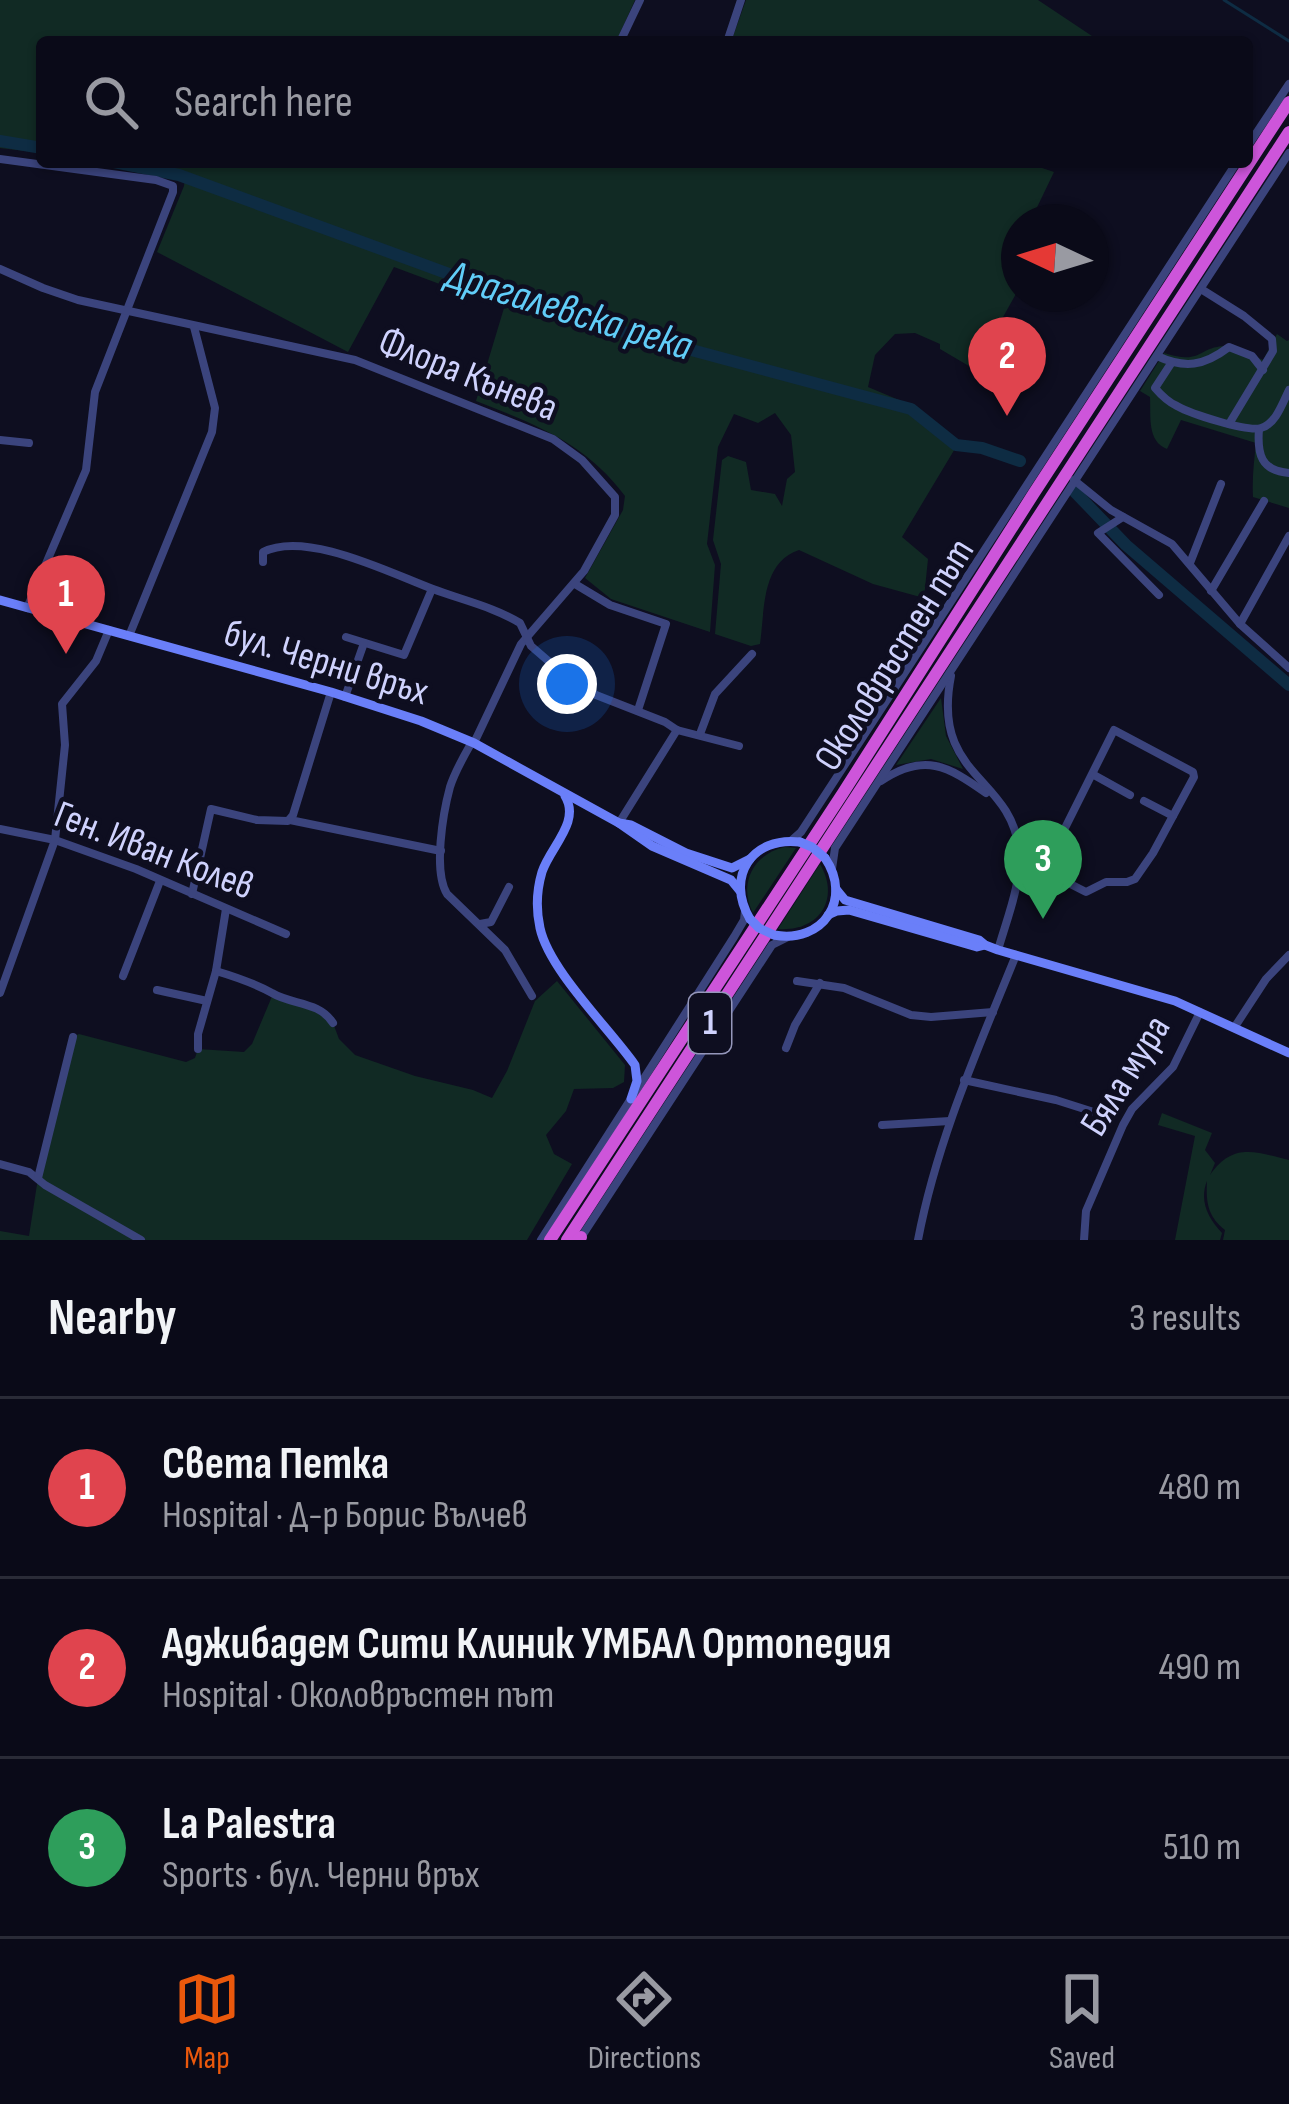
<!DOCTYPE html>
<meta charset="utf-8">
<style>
body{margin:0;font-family:"Sofia Sans Condensed",sans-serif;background:#181825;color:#f1f3f6}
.compass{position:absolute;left:1001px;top:204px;width:108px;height:108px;border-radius:50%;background:#0a0a18;box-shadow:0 3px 9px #0004;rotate:274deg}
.you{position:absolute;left:567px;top:684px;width:42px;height:42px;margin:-30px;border:9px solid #fff;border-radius:50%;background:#1a73e8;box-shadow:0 0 0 18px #1a73e833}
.badge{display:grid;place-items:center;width:78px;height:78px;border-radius:50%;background:#ea580c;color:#fff;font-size:39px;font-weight:700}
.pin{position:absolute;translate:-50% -99px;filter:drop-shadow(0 3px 6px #0008)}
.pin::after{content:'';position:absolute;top:63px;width:42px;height:36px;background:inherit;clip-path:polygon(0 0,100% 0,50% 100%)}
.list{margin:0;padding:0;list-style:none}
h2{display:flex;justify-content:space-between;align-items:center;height:156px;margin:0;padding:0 48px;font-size:51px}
h2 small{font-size:39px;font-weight:400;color:#999aa2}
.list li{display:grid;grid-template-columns:78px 1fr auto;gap:36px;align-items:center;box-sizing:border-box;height:180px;padding:0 48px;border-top:3px solid #2a2b37}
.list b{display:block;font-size:45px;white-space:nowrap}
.list p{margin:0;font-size:39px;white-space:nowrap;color:#999aa2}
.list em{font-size:39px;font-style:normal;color:#999aa2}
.icon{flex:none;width:66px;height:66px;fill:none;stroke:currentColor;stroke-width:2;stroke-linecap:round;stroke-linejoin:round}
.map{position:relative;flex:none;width:1289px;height:1240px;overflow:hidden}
.search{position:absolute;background:#0a0a18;box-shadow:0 3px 9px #0004;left:36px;right:36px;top:36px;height:132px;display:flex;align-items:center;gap:30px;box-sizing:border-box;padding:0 42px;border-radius:12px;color:#999aa2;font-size:45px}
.sheet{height:696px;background:#0a0a18}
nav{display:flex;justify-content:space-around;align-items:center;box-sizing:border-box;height:168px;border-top:3px solid #2a2b37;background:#0a0a18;font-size:33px;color:#999aa2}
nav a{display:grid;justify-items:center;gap:6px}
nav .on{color:#ea580c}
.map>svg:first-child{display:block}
.green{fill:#112a24}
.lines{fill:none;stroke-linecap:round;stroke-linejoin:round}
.stream{stroke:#0e2c43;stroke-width:3}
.river{stroke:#0e2c43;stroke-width:12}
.minor{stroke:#3b447d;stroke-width:8}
.secondary{stroke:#6a7ff9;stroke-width:9}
.trunk{stroke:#cd55da;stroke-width:12}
.secondary-bridge{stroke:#6a7ff9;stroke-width:9}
.labels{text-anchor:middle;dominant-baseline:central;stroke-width:9;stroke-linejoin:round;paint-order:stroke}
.shield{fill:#0e0e20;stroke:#9597bb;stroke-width:3}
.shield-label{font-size:36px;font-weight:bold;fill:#cfd2fd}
.street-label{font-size:39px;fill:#cfd2fd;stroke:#0e0e20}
.water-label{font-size:42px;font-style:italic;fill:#61cdf8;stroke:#0e0e20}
</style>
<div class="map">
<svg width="1289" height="1240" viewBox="0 0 1289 1240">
<rect width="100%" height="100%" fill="#0e0e20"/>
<g class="green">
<polygon points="0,0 635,0 616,42 42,42 42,153 0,148"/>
<polygon points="746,0 1038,0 1101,42 731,42"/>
<path d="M109 162H1024L1054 172 1030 222H1019L1017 292 974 369 940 349V344L915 333 895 334 875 355 868 387 918 408 959 442 902 537 928 559 924 598 873 584 799 550C761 563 765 609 760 644L751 646 715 634 721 564 713 540 722 460 728 456 746 462 751 490 775 494 782 506 787 479 795 472 791 435 775 413 758 423 734 414 718 447 707 544 715 565 710 632 611 599 585 578 623 510 625 496C586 443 535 424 476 401L504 308 394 267 348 352 157 252 184 186 186 172Z"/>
<path d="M1277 334 1287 341 1289 340V508L1253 497C1252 479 1254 461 1256 443L1181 420 1167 449C1147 441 1151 417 1150 397L1140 391 1164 353C1203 365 1196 348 1224 346 1236 345 1252 355 1263 360Z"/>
<polygon points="941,698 946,736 963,769 931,759 896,765"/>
<path d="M785 847 796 848 753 913C738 884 753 854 785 847Z"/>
<path d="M820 864C841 900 818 932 778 929Z"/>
<polygon points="557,981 625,1065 624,1082 613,1088 574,1089 566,1111 546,1135 554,1154 572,1164 527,1240 0,1240 0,1231 29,1236 38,1178 73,1037 79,1034 186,1062 195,1058 198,1049 244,1052 252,1044 273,994 307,1004 333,1023 339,1039 355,1055 415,1076 473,1090 492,1098 507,1071 535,1001"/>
<path d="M1162 1113 1212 1133 1205 1150 1215 1163 1210 1175C1233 1142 1255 1152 1289 1160V1240H1223L1225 1230C1207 1216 1206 1201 1207 1181 1199 1201 1208 1218 1222 1233L1220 1240H1175L1195 1136 1158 1125Z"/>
</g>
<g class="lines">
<polyline class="stream" points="1224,0 1289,41"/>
<g class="river">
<polyline points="0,141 42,148"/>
<polyline points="114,162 179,175 561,315 911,409 956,445 982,448 1020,461"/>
<polyline points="1075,492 1126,545 1289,685"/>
</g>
<g class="minor">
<polyline points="620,42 640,0"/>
<polyline points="727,42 741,0"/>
<polyline points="1247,147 1289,84"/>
<polyline points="0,159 156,180 173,186 173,192 95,392 86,470 27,608"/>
<polyline points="0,269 43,288 78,300 355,360 553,439 582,460 615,497 615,515 584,571 521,644 474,743"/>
<polyline points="1201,289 1244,316 1272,339 1273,351 1229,424"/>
<path d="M1157 356C1185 369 1204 366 1229 347L1252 356 1263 370"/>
<path d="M1172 362 1155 388C1161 395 1168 402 1177 406 1191 414 1247 432 1261 428 1276 424 1283 402 1289 390"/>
<path d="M1259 429C1257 454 1261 471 1289 473"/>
<polyline points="0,440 29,443"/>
<polyline points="1074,480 1111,510 1172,544 1240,624 1289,668"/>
<polyline points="1123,517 1098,533 1159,595"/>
<path d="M263 562V552C306 530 390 573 433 589 462 600 494 607 520 623L531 646 568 678 596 695 665 722 677 730 739 746"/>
<polyline points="1190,563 1221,484"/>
<polyline points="575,584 610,605 666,624 638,710"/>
<polyline points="1211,591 1264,501"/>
<polyline points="1240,624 1289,536"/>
<polyline points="129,636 212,432 215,408 194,327"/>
<polyline points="346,637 404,655 432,589"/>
<path d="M951 676C931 778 1011 775 1019 850 1022 883 1007 918 998 950"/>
<polyline points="345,697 364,643"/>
<polygon points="1114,730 1193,772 1194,777 1153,853 1135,879 1127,882 1106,882 1086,892 1037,867 1060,838"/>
<polyline points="700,734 715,694 752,654"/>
<path d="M472 742C464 756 455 771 450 787 443 813 433 871 447 894L505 950 532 996"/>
<polyline points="1094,775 1130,795"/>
<path d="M881 781C924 752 948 766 986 793"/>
<polyline points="1144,801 1173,816"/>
<polyline points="290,820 441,851"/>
<polyline points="619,823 677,730"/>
<polyline points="0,829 55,840 136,869 286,934"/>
<polyline points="792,840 801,832 1237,162"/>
<polyline points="832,869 835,848 1289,153"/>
<polyline points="192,894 211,809 257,820 288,821 293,815 331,692"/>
<polyline points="480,924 491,922 509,887"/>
<path d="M216 971C236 977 254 983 272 993 292 1005 319 1001 333 1023"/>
<polyline points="123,976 160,881"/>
<polyline points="797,981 844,988 911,1015 931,1017 993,1012"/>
<polyline points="157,990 207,1001"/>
<polyline points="0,993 55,840 65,745 62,704 96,661 109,630"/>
<polyline points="1234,1028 1266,979 1289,955"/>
<polyline points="786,1048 795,1025 820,983"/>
<polyline points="198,1049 198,1034 216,971 226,909"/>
<polyline points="964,1080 1056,1100 1100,1114"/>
<polyline points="882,1125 950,1121"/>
<polyline points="0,1164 29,1172 45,1185 141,1240"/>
<polyline points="38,1178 73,1037"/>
<polyline points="580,1239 772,945 788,937"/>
<polyline points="541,1240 734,937 744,920 745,911"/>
<path d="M918 1240C937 1140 978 1049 1016 955"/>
<polyline points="1084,1240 1086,1211 1123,1125 1132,1109 1173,1067 1200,1012"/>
</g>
<g class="secondary">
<polyline points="0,600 331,692 421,721 474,743 619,823 631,825 686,853 732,868 750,859"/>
<path d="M565 796C581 822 550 847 542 872 537 889 536 910 540 928 549 970 609 1028 635 1065L637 1081 631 1099"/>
<polyline points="619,823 652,846 731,880 740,891"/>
<polyline points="836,889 845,900 979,940 985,945 998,950 1175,1001 1289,1053"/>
<polyline points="828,915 837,911 849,910 977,947 985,945"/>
<path d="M750 919C725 877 752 836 800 842"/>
<path d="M774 935C823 944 853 899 825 858"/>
</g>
<g class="trunk">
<polyline points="550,1240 843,793 1034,493 1289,102"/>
<polyline points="567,1240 1289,132"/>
<polyline points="578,1240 581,1237"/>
</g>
<g class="secondary-bridge">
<polyline points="800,842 812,847 825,858"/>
<polyline points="750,919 759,928 774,935"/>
</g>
</g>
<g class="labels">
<rect class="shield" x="689" y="993" width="42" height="60" rx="9"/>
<g class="shield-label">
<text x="710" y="1023">1</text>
</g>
<g class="street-label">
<text transform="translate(468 375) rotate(22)">Флора Кънева</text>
<text transform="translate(895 655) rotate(-58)">Околовръстен път</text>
<text transform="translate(326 663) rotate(17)">бул. Черни връх</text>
<text transform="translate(154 851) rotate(21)">Ген. Иван Колев</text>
<text transform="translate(1126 1076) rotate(-58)">Бяла мура</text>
</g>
<g class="water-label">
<text transform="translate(569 311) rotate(17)">Драгалевска река</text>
</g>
</g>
</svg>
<svg class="compass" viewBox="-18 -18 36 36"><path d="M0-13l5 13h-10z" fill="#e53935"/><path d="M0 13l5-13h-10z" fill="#999aa2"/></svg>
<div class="you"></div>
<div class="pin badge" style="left:66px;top:654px;background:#e0444e">1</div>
<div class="pin badge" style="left:1007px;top:416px;background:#e0444e">2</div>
<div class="pin badge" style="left:1043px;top:919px;background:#2e9e5b">3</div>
<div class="search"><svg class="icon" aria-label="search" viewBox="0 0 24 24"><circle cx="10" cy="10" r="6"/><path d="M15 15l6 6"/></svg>Search here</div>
</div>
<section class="sheet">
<h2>Nearby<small>3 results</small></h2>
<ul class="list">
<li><span class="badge" style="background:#e0444e">1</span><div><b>Света Петка</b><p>Hospital · Д-р Борис Вълчев</p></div><em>480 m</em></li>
<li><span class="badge" style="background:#e0444e">2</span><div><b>Аджибадем Сити Клиник УМБАЛ Ортопедия</b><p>Hospital · Околовръстен път</p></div><em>490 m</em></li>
<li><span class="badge" style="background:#2e9e5b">3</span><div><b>La Palestra</b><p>Sports · бул. Черни връх</p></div><em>510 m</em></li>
</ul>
</section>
<nav>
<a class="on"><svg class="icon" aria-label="map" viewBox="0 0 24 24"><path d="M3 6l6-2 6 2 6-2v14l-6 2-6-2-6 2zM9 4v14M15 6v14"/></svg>Map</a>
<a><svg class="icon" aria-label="directions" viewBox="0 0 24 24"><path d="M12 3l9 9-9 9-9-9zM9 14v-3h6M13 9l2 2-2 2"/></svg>Directions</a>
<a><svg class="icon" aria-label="saved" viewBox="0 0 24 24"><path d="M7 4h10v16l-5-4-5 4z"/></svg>Saved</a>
</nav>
